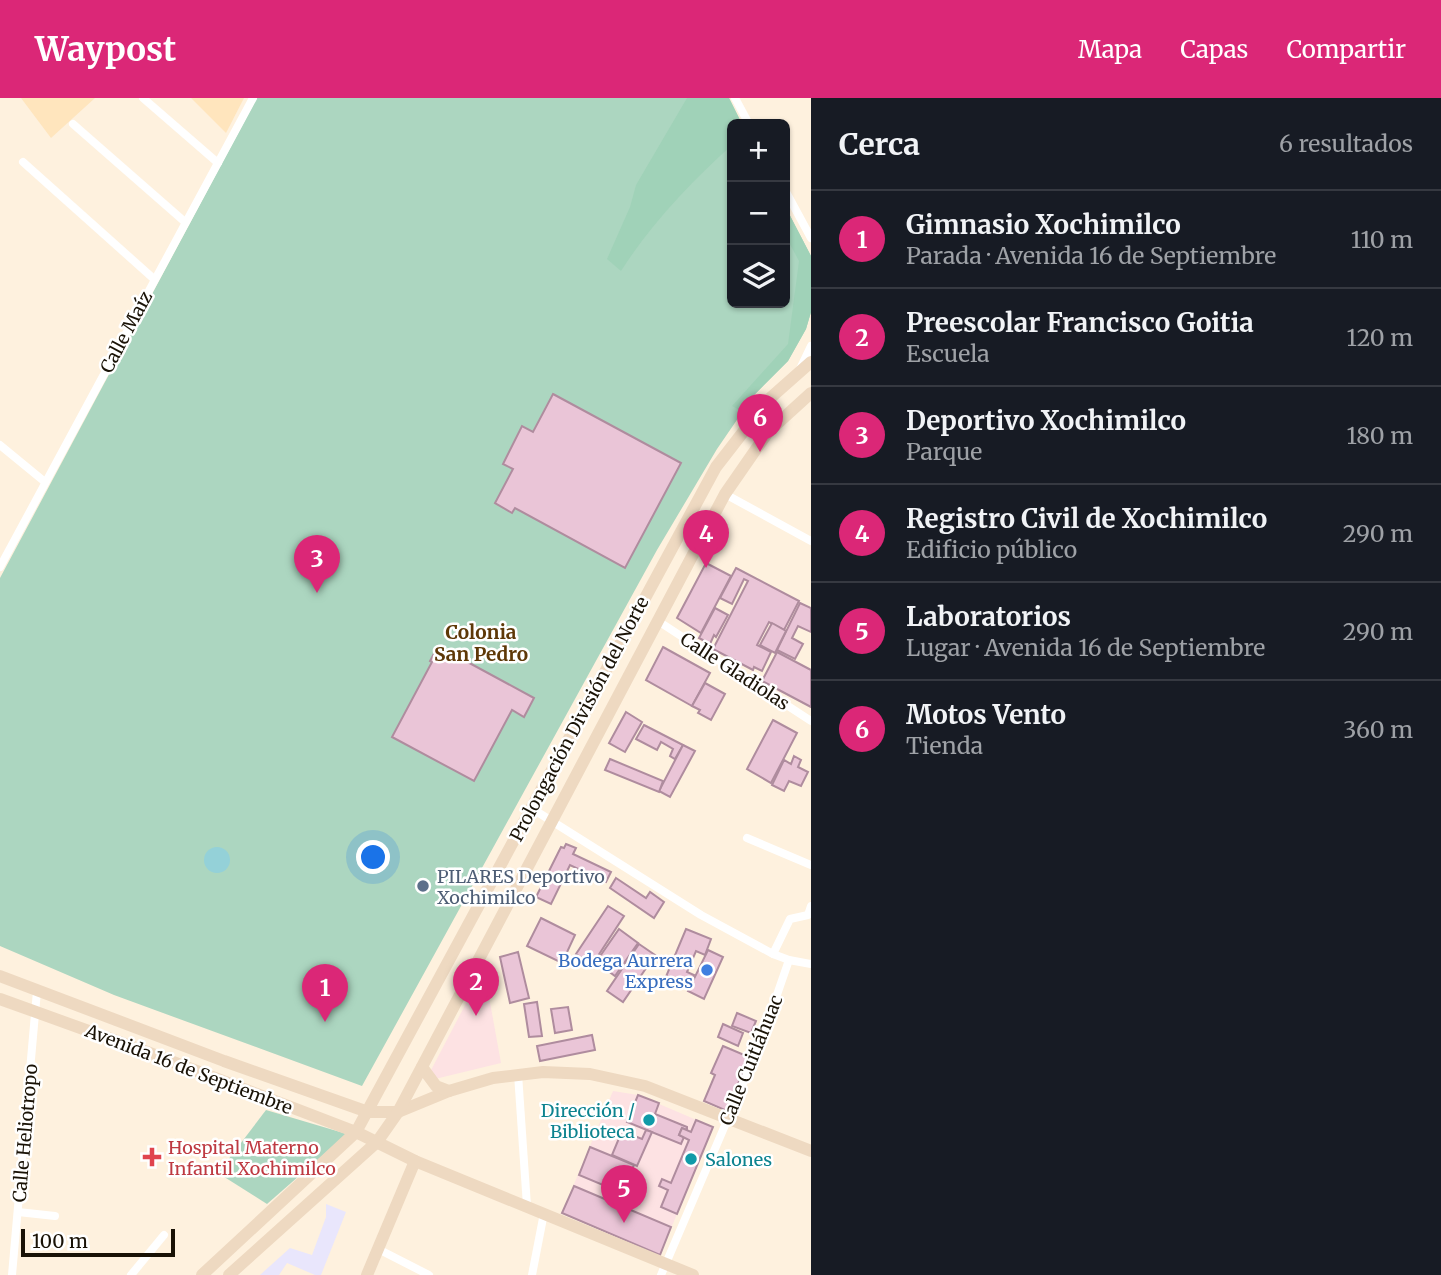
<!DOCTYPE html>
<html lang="es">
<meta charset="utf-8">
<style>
body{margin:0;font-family:Merriweather,serif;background:#20242c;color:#f1f3f6}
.controls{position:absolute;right:21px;top:21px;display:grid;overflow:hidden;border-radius:10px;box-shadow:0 2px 5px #0004}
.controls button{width:63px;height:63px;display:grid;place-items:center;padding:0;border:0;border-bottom:2px solid #363941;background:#171b24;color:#f1f3f6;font:35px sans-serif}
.scale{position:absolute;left:21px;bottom:18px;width:154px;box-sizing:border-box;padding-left:7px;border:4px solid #191206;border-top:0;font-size:19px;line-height:24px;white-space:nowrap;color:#191206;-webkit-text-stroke:5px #fff;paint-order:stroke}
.you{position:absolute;left:374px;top:760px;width:24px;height:24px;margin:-18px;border:5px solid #fff;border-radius:50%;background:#1a73e8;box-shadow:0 0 0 10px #1a73e833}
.badge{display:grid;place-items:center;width:46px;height:46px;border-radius:50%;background:#db2777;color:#fff;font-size:23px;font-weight:700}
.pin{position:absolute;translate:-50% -58px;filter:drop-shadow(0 2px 4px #0008)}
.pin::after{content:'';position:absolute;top:37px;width:24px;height:21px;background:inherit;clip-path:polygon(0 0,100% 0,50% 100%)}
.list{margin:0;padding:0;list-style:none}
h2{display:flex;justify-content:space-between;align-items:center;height:91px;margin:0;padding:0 28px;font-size:30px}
h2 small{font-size:23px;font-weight:400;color:#9ea1a6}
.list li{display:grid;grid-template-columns:46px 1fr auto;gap:21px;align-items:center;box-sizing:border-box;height:98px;padding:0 28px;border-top:2px solid #363941}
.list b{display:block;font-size:26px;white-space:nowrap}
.list p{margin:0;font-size:23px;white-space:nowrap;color:#9ea1a6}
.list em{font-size:23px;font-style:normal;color:#9ea1a6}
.icon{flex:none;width:38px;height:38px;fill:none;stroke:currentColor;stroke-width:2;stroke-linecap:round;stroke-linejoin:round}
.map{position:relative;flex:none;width:811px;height:1177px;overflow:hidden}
header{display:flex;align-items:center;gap:42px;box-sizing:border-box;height:98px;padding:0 35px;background:#db2777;color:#fff}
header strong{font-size:33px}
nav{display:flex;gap:38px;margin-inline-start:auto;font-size:24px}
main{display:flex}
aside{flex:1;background:#171b24}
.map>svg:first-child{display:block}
.commercial{fill:#e9e6fc}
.built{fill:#ffe5bd}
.education{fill:#fde2e3}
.green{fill:#acd6c0}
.forest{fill:#a0d2b8}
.water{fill:#94d1d8}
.building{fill:#eac5d7;stroke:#af8c9e;stroke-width:2}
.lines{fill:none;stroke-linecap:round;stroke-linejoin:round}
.street{stroke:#fff;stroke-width:8}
.secondary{stroke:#eed9c1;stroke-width:12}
.service-dot{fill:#5c6f8a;stroke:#fff;stroke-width:2.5}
.shop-dot{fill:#3f7fe0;stroke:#fff;stroke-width:2.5}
.culture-dot{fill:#0f9aa8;stroke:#fff;stroke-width:2.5}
.health-dot{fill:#e0444e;stroke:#fff;stroke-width:2.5}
.labels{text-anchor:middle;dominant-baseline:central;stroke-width:5;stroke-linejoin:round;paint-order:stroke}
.street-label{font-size:18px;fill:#191206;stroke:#fff}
.service-label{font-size:18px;fill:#4e5e75;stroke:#fff;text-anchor:start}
.shop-label{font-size:18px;fill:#366cbe;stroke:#fff;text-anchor:end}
.culture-label{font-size:18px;fill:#0d838f;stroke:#fff;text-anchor:end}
.health-label{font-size:18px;fill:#be3a42;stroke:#fff;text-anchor:start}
.neighbourhood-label{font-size:19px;font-weight:bold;fill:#5e3807;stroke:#fff}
</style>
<header>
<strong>Waypost</strong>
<nav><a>Mapa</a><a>Capas</a><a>Compartir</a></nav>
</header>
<main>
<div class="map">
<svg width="811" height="1177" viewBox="0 0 811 1177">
<rect width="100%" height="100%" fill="#fef1de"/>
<polygon class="commercial" points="326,1106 346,1114 321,1177 315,1177 287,1165 279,1177 260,1177 290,1150 312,1157 326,1119"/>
<g class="built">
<polygon points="21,0 95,0 51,40"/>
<polygon points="191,0 244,0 226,35"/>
</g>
<g class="education">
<polygon points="484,871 501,965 435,981 429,976"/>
<polygon points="613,993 638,997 713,1029 660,1157 562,1115"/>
</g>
<g class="green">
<polygon points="257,0 729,0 742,26 732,26 732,205 785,205 785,108 811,158 811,214 806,231 788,263 754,297 717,351 657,452 362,988 114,897 0,848 0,480"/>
<polygon points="266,1012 347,1036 267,1106 218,1075"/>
</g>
<g class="forest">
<path d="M687 0H729L742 26H732V47C691 84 651 126 621 173L607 161 630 109 636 87Z"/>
<polygon points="785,108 811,158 811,214 806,231 788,263 754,297 743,314 732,308 788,246 799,163 785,137"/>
</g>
<circle class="water" cx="217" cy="762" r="13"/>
<g class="building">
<polygon points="553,296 681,365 625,470 515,410 512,415 495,405 513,371 503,366 522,328 533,334"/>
<polygon points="706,465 731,478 701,535 677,520"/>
<polygon points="736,470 799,503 784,532 769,524 757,547 771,554 762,573 754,569 753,572 713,551 748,483 744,481 732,506 720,500"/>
<polygon points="800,505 811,510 811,534 798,528 792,540 803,546 795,561 777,552"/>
<polygon points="715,510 728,517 716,539 714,537 710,546 699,540"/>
<polygon points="772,525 786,533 775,555 760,547"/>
<polygon points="438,548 534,600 524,619 512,612 474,683 392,639 432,564 430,563"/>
<polygon points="663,549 710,575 692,608 646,582"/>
<polygon points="777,554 811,572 811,609 762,583"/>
<polygon points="705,585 725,596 711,622 698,615 700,612 692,608"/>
<polygon points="626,614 642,624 625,654 609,645"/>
<polygon points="773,622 797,635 771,685 747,671"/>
<polygon points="644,627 683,647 675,661 670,658 673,651 661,644 657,652 636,641"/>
<polygon points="683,647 695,653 670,699 659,693"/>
<polygon points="794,658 801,662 798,669 808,674 801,688 789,683 784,693 772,687 784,662 791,666"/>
<polygon points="610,661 663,683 659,694 605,672"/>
<polygon points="566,746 576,750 573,756 611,774 606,784 570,767 551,806 536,799 561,749 564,750"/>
<polygon points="616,780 646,800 650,794 664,804 654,820 610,790"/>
<polygon points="608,808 624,818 592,867 576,856"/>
<polygon points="541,820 575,837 562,865 527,848"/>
<polygon points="619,831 638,845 615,878 596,864"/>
<polygon points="686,831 711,841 705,857 696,853 687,874 694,877 688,891 665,881"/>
<polygon points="639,846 655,857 623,904 607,893"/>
<polygon points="708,852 723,859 704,901 688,893"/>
<polygon points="518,854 529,900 510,905 500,859"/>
<polygon points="537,904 542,938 529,939 524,906"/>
<polygon points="568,909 572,932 555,935 551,911"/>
<polygon points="737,915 756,923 751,935 732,928"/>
<polygon points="723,926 743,935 738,948 718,939"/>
<polygon points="592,937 595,952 540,963 537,948"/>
<polygon points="723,948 749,959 727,1013 704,1003 715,977 711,975"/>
<polygon points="638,997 659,1005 655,1016 687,1029 687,1032 682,1030 679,1037 684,1039 681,1046 627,1024"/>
<polygon points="696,1022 713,1029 677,1116 661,1109 668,1092 659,1088 662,1081 671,1085 689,1042 679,1037 682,1030 691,1034"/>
<polygon points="646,1032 652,1034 637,1068 612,1057 622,1033 642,1041"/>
<polygon points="590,1049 634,1067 622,1095 579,1077"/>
<polygon points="574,1088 671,1129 660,1157 562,1115"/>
</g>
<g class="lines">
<g class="street">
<polyline points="143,0 218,65"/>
<polyline points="735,0 749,26"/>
<polyline points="73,26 185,124"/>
<polyline points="23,64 154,181"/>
<polyline points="785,92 811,140"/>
<polyline points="800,271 811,248"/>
<polyline points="0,347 45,384"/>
<polyline points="725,396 811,443"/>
<polyline points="0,469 253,0"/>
<polyline points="658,523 811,623"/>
<polyline points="531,710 701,817 773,856 789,862 811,866"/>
<polyline points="747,740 811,767"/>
<polyline points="773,856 790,821 808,817 811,808"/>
<polyline points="518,976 527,1108"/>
<polyline points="18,1114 55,1118"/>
<polyline points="378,1151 429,1177"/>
<polyline points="12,1177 37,893"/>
<polyline points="131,1177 164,1137"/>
<polyline points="532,1177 544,1115"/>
<polyline points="661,1177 761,943 789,862"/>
</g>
<g class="secondary">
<polyline points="0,878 224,963 368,1014 398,1014 449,993 493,980 543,974 590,976 645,988 811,1053"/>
<polyline points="0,901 147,954 356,1034 415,1063 693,1177"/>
<polyline points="422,969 436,988 449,993"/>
<polyline points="202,1177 356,1034 716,369 768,302 811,264"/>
<polyline points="229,1177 377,1044 398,1014 725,396 768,334 811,295"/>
<polyline points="367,1177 415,1063"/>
</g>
</g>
<circle class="service-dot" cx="423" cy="788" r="7"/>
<circle class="shop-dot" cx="707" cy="872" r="7"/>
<g class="culture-dot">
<circle cx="649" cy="1022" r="7"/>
<circle cx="691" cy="1061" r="7"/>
</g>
<path class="health-dot" d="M148.5 1048.5h7v7h7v7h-7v7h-7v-7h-7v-7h7z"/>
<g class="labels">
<g class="street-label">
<text transform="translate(126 234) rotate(-62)">Calle Maíz</text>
<text transform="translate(735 573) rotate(33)">Calle Gladiolas</text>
<text transform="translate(579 621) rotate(-62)">Prolongación División del Norte</text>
<text transform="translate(751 962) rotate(-68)">Calle Cuitláhuac</text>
<text transform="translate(189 971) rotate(21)">Avenida 16 de Septiembre</text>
<text transform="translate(25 1035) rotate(-85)">Calle Heliotropo</text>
</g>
<g class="service-label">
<text x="437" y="778">PILARES Deportivo<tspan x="437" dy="21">Xochimilco</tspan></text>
</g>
<g class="shop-label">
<text x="693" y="862">Bodega Aurrera<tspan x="693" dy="21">Express</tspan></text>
</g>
<g class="culture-label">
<text x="635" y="1012">Dirección /<tspan x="635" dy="21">Biblioteca</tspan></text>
<text x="705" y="1061" text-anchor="start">Salones</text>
</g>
<g class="health-label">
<text x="168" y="1049">Hospital Materno<tspan x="168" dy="21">Infantil Xochimilco</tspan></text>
</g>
<g class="neighbourhood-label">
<text x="481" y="534">Colonia<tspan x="481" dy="22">San Pedro</tspan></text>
</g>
</g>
</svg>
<div class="controls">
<button>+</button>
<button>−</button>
<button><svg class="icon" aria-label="layers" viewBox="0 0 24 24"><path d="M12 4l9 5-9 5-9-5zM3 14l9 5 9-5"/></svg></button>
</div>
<div class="scale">100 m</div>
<div class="you"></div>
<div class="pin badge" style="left:325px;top:924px">1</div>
<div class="pin badge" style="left:476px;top:918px">2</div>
<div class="pin badge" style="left:317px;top:495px">3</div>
<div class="pin badge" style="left:706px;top:470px">4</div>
<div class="pin badge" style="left:624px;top:1125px">5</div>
<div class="pin badge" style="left:760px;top:354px">6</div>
</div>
<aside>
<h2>Cerca<small>6 resultados</small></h2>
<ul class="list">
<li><span class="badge">1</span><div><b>Gimnasio Xochimilco</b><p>Parada · Avenida 16 de Septiembre</p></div><em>110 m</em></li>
<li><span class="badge">2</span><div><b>Preescolar Francisco Goitia</b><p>Escuela</p></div><em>120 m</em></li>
<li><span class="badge">3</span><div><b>Deportivo Xochimilco</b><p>Parque</p></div><em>180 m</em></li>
<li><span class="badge">4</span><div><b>Registro Civil de Xochimilco</b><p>Edificio público</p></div><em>290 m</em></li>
<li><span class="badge">5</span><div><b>Laboratorios</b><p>Lugar · Avenida 16 de Septiembre</p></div><em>290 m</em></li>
<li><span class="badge">6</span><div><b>Motos Vento</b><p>Tienda</p></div><em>360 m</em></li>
</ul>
</aside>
</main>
